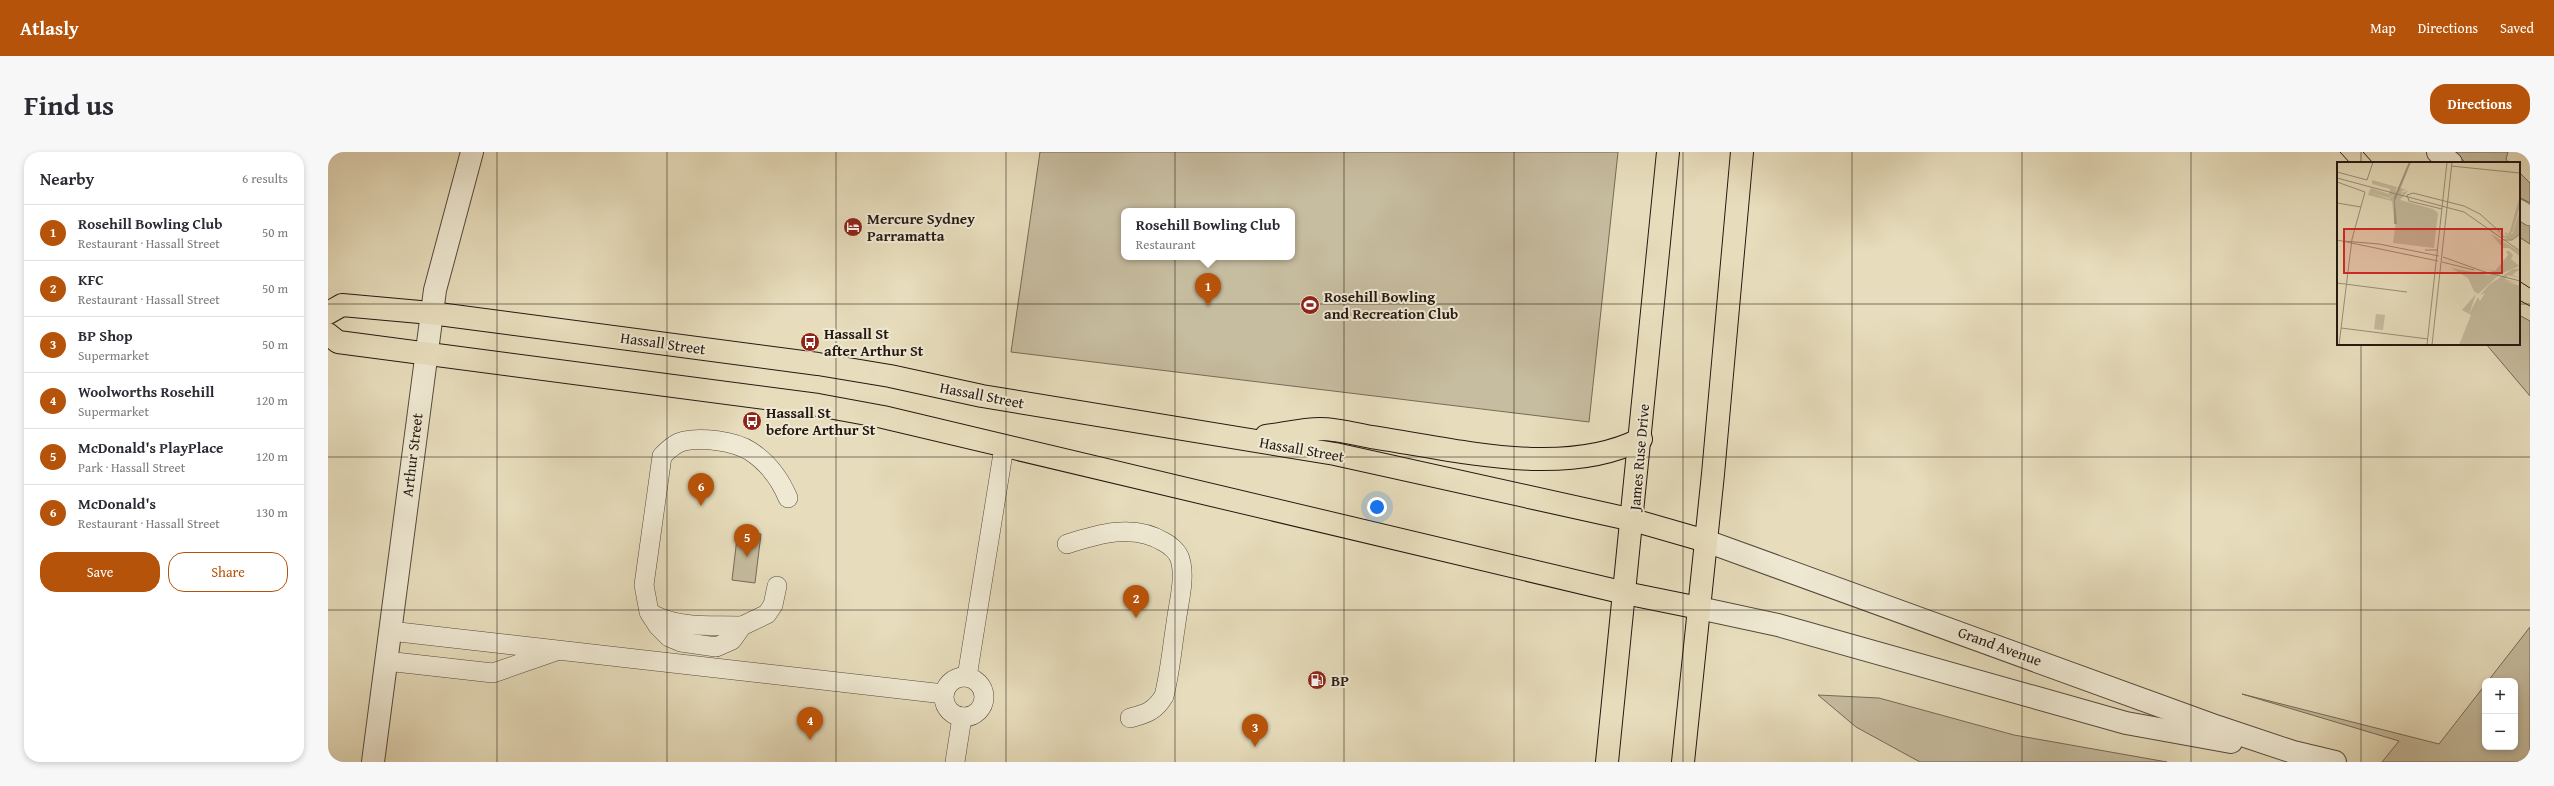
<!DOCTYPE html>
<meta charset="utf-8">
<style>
body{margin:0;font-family:"Gentium Book Plus",serif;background:#f7f7f7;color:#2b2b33}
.controls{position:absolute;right:12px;bottom:12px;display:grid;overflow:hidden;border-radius:8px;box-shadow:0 2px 6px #0003}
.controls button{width:36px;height:36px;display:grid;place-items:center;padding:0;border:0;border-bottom:1px solid #e1e1e2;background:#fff;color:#2b2b33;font:20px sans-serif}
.you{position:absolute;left:1049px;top:355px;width:14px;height:14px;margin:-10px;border:3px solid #fff;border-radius:50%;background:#1a73e8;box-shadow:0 0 0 6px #1a73e833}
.badge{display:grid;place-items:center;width:26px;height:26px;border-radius:50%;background:#b45309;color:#fff;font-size:13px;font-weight:700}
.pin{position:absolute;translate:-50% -33px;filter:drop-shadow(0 1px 2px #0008)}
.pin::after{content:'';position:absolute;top:21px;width:14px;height:12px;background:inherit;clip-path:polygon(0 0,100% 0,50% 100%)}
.popup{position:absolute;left:793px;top:56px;width:174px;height:52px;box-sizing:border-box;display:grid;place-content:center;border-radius:8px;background:#fff;filter:drop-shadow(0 1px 3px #0005);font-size:13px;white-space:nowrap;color:#7c7c81}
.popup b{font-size:15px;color:#2b2b33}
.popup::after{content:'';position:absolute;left:50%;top:100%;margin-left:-8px;border:8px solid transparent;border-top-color:#fff}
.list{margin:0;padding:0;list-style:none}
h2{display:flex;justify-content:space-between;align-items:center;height:52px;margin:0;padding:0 16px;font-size:17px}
h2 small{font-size:13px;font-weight:400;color:#7c7c81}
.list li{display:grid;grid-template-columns:26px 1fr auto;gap:12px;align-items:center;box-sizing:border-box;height:56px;padding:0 16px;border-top:1px solid #e1e1e2}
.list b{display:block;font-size:15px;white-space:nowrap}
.list p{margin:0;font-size:13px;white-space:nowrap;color:#7c7c81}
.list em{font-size:13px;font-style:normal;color:#7c7c81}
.actions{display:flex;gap:8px;padding:12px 16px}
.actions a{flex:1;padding:9px 0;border:1px solid #b45309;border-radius:16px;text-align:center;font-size:14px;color:#b45309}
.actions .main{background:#b45309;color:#fff}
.map{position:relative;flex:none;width:2202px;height:610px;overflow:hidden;border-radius:16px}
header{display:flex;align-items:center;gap:24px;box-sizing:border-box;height:56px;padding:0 20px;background:#b45309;color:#fff}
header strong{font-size:19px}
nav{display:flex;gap:22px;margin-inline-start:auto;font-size:14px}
.intro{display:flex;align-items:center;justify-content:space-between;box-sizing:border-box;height:96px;padding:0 24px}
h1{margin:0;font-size:28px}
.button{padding:10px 18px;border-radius:16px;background:#b45309;color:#fff;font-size:14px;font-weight:700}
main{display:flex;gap:24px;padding:0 24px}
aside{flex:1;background:#fff;border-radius:16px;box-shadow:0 2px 6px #0003}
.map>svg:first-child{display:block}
.green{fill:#c6bc9f;stroke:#766a59;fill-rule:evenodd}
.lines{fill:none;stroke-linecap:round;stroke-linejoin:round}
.lane-casing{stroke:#564a3d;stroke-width:20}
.street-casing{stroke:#564a3d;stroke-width:24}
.primary-casing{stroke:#251913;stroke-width:24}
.lane{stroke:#efe9d3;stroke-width:19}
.street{stroke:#efe9d3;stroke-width:22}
.primary{stroke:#e7ddbc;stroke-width:22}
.tram{stroke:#251913;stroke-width:1}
.grid{fill:none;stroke:#251913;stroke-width:1;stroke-opacity:0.55}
.labels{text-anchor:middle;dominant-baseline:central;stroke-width:4;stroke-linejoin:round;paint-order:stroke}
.poi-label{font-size:15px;font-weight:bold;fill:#251913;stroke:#efe9d3;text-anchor:start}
.street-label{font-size:15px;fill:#251913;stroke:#efe9d3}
.inset-road{fill:none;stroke:#998f78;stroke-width:1}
.view{fill:#d62828;fill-opacity:0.15;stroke:#d62828;stroke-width:2}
.inset-edge{fill:none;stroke:#251913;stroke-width:2}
</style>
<header>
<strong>Atlasly</strong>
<nav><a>Map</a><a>Directions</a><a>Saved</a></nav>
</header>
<div class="intro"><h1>Find us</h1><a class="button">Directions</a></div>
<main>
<aside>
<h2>Nearby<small>6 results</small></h2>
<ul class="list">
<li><span class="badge">1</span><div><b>Rosehill Bowling Club</b><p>Restaurant · Hassall Street</p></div><em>50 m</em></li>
<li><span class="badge">2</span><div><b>KFC</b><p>Restaurant · Hassall Street</p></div><em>50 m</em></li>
<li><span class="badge">3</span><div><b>BP Shop</b><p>Supermarket</p></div><em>50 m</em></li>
<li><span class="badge">4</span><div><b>Woolworths Rosehill</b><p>Supermarket</p></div><em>120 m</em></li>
<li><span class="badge">5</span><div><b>McDonald's PlayPlace</b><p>Park · Hassall Street</p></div><em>120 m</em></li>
<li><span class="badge">6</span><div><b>McDonald's</b><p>Restaurant · Hassall Street</p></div><em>130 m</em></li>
</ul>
<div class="actions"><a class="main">Save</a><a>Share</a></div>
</aside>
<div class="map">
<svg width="2202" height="610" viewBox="0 0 2202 610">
<rect width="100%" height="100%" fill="#e7ddbc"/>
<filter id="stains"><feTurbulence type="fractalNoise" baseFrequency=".005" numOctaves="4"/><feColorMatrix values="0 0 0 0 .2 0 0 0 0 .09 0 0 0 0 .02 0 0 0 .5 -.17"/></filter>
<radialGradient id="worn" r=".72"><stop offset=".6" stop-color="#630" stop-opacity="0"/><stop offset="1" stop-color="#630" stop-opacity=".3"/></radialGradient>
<g class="green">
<path d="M712 0H1290L1261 270 683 200ZM796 59H964V105H796Z"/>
<polygon points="2126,0 2180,0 2178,7 2181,11 2138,11"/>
<polygon points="2191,20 2202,31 2202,51 2191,45"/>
<polygon points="2191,66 2202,73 2202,92 2191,85"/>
<polygon points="2191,163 2202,169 2202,244 2158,192 2191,192"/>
<polygon points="410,378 433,382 427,431 404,428"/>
<polygon points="2202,475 2202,610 2054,610 2071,589 1914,542 2111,592 2157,533 2157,595 2187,595 2187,529 2160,529"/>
<polygon points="1490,543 1551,546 1686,583 1839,610 1592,610 1528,575"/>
</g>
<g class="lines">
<defs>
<g id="lane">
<polyline points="2191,57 2202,64"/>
<path d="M739 392C770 382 806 371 836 390 842 393 850 400 852 407 858 426 850 453 848 471 844 496 842 521 836 544 827 559 818 562 802 566"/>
<path d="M449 434 445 453 439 462 414 474 404 488 388 495 353 490 341 485 330 474 321 460 316 433 334 304C340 298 347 291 356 289 374 285 406 289 422 299 439 310 452 327 460 346"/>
<path d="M322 461C350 477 382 473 414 474"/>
<polyline points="62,479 616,542"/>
<polyline points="58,509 165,521 228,499"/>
<polyline points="639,525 676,295"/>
<circle cx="636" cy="545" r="20"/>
<polyline points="627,610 634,565"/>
</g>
<g id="street">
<polyline points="2110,0 2123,11"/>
<polyline points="1378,389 1890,575 1965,600 2007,610"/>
<polyline points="1371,456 1450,473 1798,571 1903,590"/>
<polyline points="45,610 107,138 144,0"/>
</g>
<g id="primary">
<polyline points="0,161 14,153 103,161 490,212 562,224 654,244 1007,302 1305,368 1378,389"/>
<polyline points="0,182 10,190 490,253 555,265 1297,441 1371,456"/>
<path d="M938 284C955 282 974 277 992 277 1009 277 1027 282 1043 285 1126 297 1235 327 1313 287"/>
<polyline points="1279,610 1340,0"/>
<polyline points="1355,610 1385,322 1414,0"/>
</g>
</defs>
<use href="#lane" class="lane-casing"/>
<use href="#street" class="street-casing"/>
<use href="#primary" class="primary-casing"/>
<use href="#lane" class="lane"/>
<use href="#street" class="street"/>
<use href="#primary" class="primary"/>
<g class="tram">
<polyline points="2012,0 2022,11"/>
<polyline points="2035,0 2045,11"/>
<polyline points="2191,129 2202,136"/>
<polyline points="2191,148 2202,154"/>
</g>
</g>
<path class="grid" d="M169 0V610M339 0V610M508 0V610M678 0V610M847 0V610M1016 0V610M1186 0V610M1355 0V610M1524 0V610M1694 0V610M1863 0V610M2033 0V11M0 152H2010M2191 152H2202M2033 192V610M0 305H2202M0 458H2202"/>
<defs>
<symbol id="hotel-disc" viewBox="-11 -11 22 22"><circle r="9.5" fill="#8f2418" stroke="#efe9d3"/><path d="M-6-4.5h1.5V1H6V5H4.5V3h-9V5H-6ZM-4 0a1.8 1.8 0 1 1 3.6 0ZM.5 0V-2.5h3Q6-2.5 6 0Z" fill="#fff"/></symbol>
<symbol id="stadium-disc" viewBox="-11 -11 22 22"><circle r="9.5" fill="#8f2418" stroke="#efe9d3"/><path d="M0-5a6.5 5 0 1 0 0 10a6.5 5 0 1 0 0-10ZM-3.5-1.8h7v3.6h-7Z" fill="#fff"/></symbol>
<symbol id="bus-disc" viewBox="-11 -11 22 22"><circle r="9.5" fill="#8f2418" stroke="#efe9d3"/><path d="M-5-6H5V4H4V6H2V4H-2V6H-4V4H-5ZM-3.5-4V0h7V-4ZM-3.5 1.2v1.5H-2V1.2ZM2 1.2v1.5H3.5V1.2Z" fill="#fff"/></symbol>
<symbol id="fuel-disc" viewBox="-11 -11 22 22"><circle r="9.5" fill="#8f2418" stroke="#efe9d3"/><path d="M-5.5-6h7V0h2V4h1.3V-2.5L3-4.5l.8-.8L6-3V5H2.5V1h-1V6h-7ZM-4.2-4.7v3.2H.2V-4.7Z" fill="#fff"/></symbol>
</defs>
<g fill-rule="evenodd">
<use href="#hotel-disc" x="514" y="64" width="22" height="22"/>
<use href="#stadium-disc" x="971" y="142" width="22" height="22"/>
<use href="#bus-disc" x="471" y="179" width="22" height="22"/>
<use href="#bus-disc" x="413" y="258" width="22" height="22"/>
<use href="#fuel-disc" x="978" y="517" width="22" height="22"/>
</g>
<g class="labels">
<g class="poi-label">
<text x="539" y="66">Mercure Sydney<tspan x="539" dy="17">Parramatta</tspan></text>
<text x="996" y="144">Rosehill Bowling<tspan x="996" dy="17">and Recreation Club</tspan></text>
<text x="496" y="181">Hassall St<tspan x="496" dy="17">after Arthur St</tspan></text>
<text x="438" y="260">Hassall St<tspan x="438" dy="17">before Arthur St</tspan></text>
<text x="1003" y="528">BP</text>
</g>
<g class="street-label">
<text transform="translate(335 191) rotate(8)">Hassall Street</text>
<text transform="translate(654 243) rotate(11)">Hassall Street</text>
<text transform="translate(974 297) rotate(10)">Hassall Street</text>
<text transform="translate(84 303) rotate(-83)">Arthur Street</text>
<text transform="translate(1311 305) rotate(-85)">James Ruse Drive</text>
<text transform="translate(1672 494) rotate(20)">Grand Avenue</text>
</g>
</g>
<g transform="translate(2009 10)">
<rect width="183" height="183" fill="#e7ddbc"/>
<path d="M35 18 60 25 58 32 52 36 32 30 34 26 52 32 53 27 35 22ZM63 26 73 29 68 28 65 29 64 34 66 30 71 29 63 38 96 47 101 51 97 86 56 81 59 57 58 39ZM32 30 52 37 58 32 57 56 55 39 31 33ZM183 33V43L176 69 173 72 168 73V70L171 72 173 69ZM183 48 182 73 174 78 163 75 165 74 158 68 168 74 176 71ZM154 72 183 90V94L172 86H166ZM169 89H172L176 93 174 97 182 104 162 113 141 132 137 129 131 116 114 106 152 113 155 109 144 106 158 109 171 93ZM176 107H183L175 113 183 116 171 113 168 117 183 122 166 118 183 124V183H122L134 153 125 148 139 132 132 152 141 135 143 139 148 131 143 133 153 122ZM39 152 48 153 46 168 37 167Z" fill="#c6bc9f"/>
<path d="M72 0H74L58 39 60 62H57V35Z" fill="#a59a83"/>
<path class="inset-road" d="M114 4 183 11M0 10 30 18 36 0M0 16 127 50 183 89M0 20 28 30 15 77 2 183M0 41 24 45M105 47 72 39 70 33 76 31 127 44 143 52 163 70M0 78 101 99M166 78H175L183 72M6 79 42 82 102 94M88 88H101M106 95 148 110 183 119M105 100 137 108M0 121 70 130M4 166 91 177M90 183 110 0M95 183 115 0"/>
<path class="view" d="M7 67H165V111H7Z"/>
<rect width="183" height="183" class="inset-edge"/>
</g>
<rect width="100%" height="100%" filter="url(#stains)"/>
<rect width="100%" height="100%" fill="url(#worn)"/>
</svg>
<div class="controls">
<button>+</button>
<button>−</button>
</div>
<div class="you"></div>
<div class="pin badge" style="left:880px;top:154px">1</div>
<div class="popup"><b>Rosehill Bowling Club</b>Restaurant</div>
<div class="pin badge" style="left:808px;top:466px">2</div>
<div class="pin badge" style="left:927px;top:595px">3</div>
<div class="pin badge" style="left:482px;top:588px">4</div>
<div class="pin badge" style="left:419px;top:405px">5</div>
<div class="pin badge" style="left:373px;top:354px">6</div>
</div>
</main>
